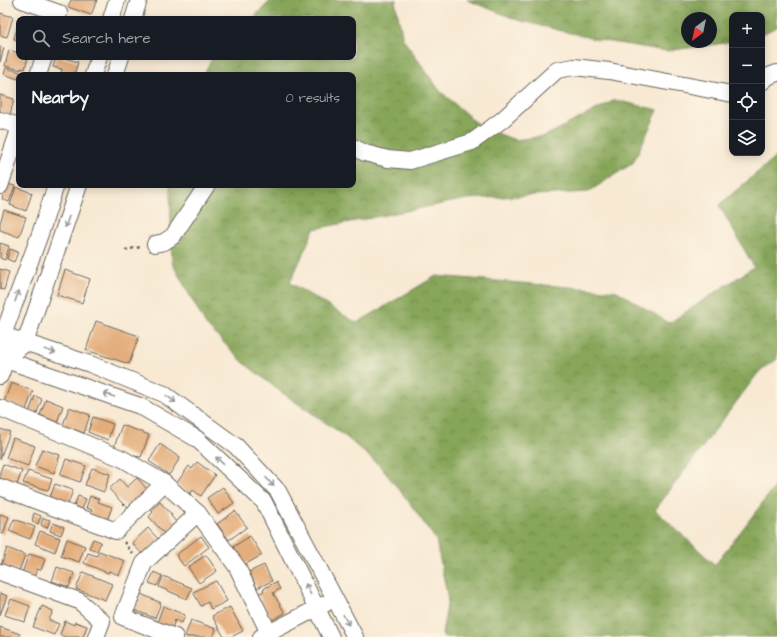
<!DOCTYPE html>
<meta charset="utf-8">
<style>
body{margin:0;font-family:"Architects Daughter",sans-serif;background:#242831;color:#f1f3f6}
.controls{position:absolute;right:12px;top:12px;display:grid;overflow:hidden;border-radius:8px;box-shadow:0 2px 10px #0003}
.controls button{width:36px;height:36px;display:grid;place-items:center;padding:0;border:0;border-bottom:1px solid #363941;background:#171b24;color:#f1f3f6;font:20px sans-serif}
.compass{position:absolute;left:681px;top:12px;width:36px;height:36px;border-radius:50%;background:#171b24;box-shadow:0 2px 10px #0003;rotate:213deg}
.list{margin:0;padding:0;list-style:none}
h2{display:flex;justify-content:space-between;align-items:center;height:52px;margin:0;padding:0 16px;font-size:17px}
h2 small{font-size:13px;font-weight:400;color:#9ea1a6}
.icon{flex:none;width:22px;height:22px;fill:none;stroke:currentColor;stroke-width:2;stroke-linecap:round;stroke-linejoin:round}
.map{position:relative;flex:none;width:777px;height:637px;overflow:hidden}
.search{position:absolute;background:#171b24;box-shadow:0 2px 10px #0003;left:16px;top:16px;width:340px;height:44px;display:flex;align-items:center;gap:10px;box-sizing:border-box;padding:0 14px;border-radius:8px;color:#9ea1a6;font-size:15px}
.panel{position:absolute;background:#171b24;box-shadow:0 2px 10px #0003;left:16px;top:72px;width:340px;height:116px;border-radius:8px}
.map>svg:first-child{display:block}
.forest{fill:url(#forest-crowns);stroke:#52613b;fill-rule:evenodd}
.building{fill:#e4ad7b}
.lines{fill:none;stroke-linecap:round;stroke-linejoin:round}
.minor-casing{stroke:#69645c;stroke-width:18}
.path{stroke:#69645c;stroke-width:2.5;stroke-dasharray:3 3;stroke-linecap:butt}
.minor{stroke:#fff;stroke-width:16}
.oneway{stroke:#999}
</style>
<div class="map">
<svg width="777" height="637" viewBox="0 0 777 637">
<defs>
<pattern id="forest-crowns" width="20" height="18" patternUnits="userSpaceOnUse"><rect width="20" height="18" fill="#87a65a"/><path d="M2 6a3 3 0 1 1 6 0M12 15a3 3 0 1 1 6 0" fill="none" stroke="#6e864a"/></pattern>
</defs>
<rect width="100%" height="100%" fill="#fcf5e5"/>
<filter id="ink" filterUnits="userSpaceOnUse"><feTurbulence type="fractalNoise" baseFrequency=".025" numOctaves="2"/><feDisplacementMap in="SourceGraphic" scale="8" xChannelSelector="R" yChannelSelector="G"/><feConvolveMatrix kernelMatrix="1 2 1 2 8 2 1 2 1" color-interpolation-filters="sRGB"/></filter>
<filter id="wash" filterUnits="userSpaceOnUse"><feTurbulence type="fractalNoise" baseFrequency=".012" numOctaves="4" result="noise"/><feDisplacementMap in="SourceGraphic" scale="16" xChannelSelector="R" yChannelSelector="G"/><feGaussianBlur stdDeviation="0.9" result="paint"/><feColorMatrix in="noise" values="0 0 0 0 0 0 0 0 0 0 0 0 0 0 0 0 0 1.4 0 .05"/><feComposite in="paint" operator="in"/></filter>
<g filter="url(#wash)">
<rect width="100%" height="100%" fill="#f8e9d3"/>
<g class="forest">
<polygon points="271,0 397,0 395,1 403,39 440,91 481,127 515,140 545,136 615,100 658,110 633,163 588,192 467,199 314,229 290,283 357,323 436,276 617,291 669,323 754,267 719,205 777,156 777,359 758,373 655,510 715,565 777,484 777,637 443,637 442,634 448,599 436,540 409,502 379,465 345,436 281,392 244,363 206,325 172,263 170,185 353,185 353,75 203,75 213,57 353,57 353,19 252,19"/>
<path d="M467 0H777V27L762 34V15H732V42L666 51 599 40 518 20ZM687 18H711V42H687Z"/>
</g>
<g id="blocks">
<g class="building">
<polygon points="71,0 97,0 91,15 68,7"/>
<polygon points="0,13 13,17 7,37 0,35"/>
<polygon points="19,22 19,40 14,39"/>
<polygon points="0,47 4,48 0,62"/>
<polygon points="9,50 19,53 19,57 28,57 25,69 21,68 21,70 5,66"/>
<polygon points="56,57 61,57 78,62 74,75 61,74 62,69 53,67"/>
<polygon points="6,68 20,72 18,79 4,74"/>
<polygon points="0,95 14,99 10,115 0,112"/>
<polygon points="7,184 15,186 9,202 2,199"/>
<polygon points="16,187 32,193 26,211 10,205"/>
<polygon points="4,210 26,217 19,237 0,230 0,223"/>
<polygon points="0,243 9,246 5,260 0,258"/>
<polygon points="10,249 18,252 14,262 7,259"/>
<polygon points="0,269 9,272 4,290 0,289"/>
<polygon points="65,270 90,279 82,303 57,295"/>
<polygon points="96,321 139,336 129,364 86,350"/>
<polygon points="11,383 33,391 26,410 4,402"/>
<polygon points="35,396 42,399 36,415 29,412"/>
<polygon points="46,399 63,406 57,422 40,415"/>
<polygon points="69,407 90,415 84,433 63,425"/>
<polygon points="93,417 113,424 108,440 88,432"/>
<polygon points="122,425 149,435 141,457 133,456 114,447"/>
<polygon points="0,429 10,432 0,459"/>
<polygon points="13,438 35,446 28,466 6,458"/>
<polygon points="160,444 180,458 169,475 149,461"/>
<polygon points="42,449 60,455 54,473 35,466"/>
<polygon points="66,459 86,466 80,482 60,475"/>
<polygon points="197,462 215,475 201,496 193,490 190,494 176,484 189,466 192,469"/>
<polygon points="3,464 22,471 16,487 0,481 0,472"/>
<polygon points="92,468 110,474 104,492 85,485"/>
<polygon points="28,471 52,479 48,490 23,483"/>
<polygon points="137,478 147,489 128,507 125,504 124,505 109,489 120,479 127,487"/>
<polygon points="55,484 73,490 67,507 49,500"/>
<polygon points="223,487 234,503 218,514 207,498"/>
<polygon points="78,496 86,499 81,512 73,509"/>
<polygon points="90,496 99,499 98,502 112,507 106,523 89,517 92,510 86,508"/>
<polygon points="160,502 172,515 171,516 177,523 165,534 149,517 153,512 151,510"/>
<polygon points="235,511 247,527 229,540 217,524"/>
<polygon points="34,513 41,516 38,524 32,521"/>
<polygon points="0,514 9,517 3,534 0,533"/>
<polygon points="43,518 50,520 47,528 41,525"/>
<polygon points="14,519 35,527 30,539 9,531"/>
<polygon points="53,523 64,527 61,535 50,531"/>
<polygon points="148,528 159,540 143,555 132,543"/>
<polygon points="40,531 60,538 55,552 35,544"/>
<polygon points="201,536 209,547 184,566 176,555"/>
<polygon points="250,536 262,555 244,565 233,547"/>
<polygon points="67,539 85,546 79,562 61,556"/>
<polygon points="93,539 101,542 97,551 89,548"/>
<polygon points="7,548 25,555 19,571 1,565"/>
<polygon points="99,551 125,561 119,575 109,571 108,573 84,563 88,553 97,556"/>
<polygon points="29,554 45,559 41,570 37,569 34,578 22,573"/>
<polygon points="206,555 217,571 199,583 188,567"/>
<polygon points="264,565 272,581 257,588 249,572"/>
<polygon points="57,567 74,573 69,587 52,581"/>
<polygon points="83,572 112,584 105,600 76,589"/>
<polygon points="154,572 162,576 157,586 149,583"/>
<polygon points="163,576 192,588 187,599 159,587"/>
<polygon points="216,581 227,601 211,609 208,602 201,606 193,592"/>
<polygon points="276,582 280,589 273,593 285,613 272,620 258,594 264,591 263,589"/>
<polygon points="0,593 7,596 0,615"/>
<polygon points="141,594 161,603 155,618 134,610"/>
<polygon points="11,599 30,606 25,622 5,615"/>
<polygon points="42,606 53,611 49,620 59,624 54,635 33,627"/>
<polygon points="163,606 185,615 182,623 175,620 172,629 157,623"/>
<polygon points="230,607 243,631 231,637 224,637 212,616"/>
<polygon points="191,620 216,629 213,637 188,637 185,636"/>
<polygon points="65,621 74,625 75,622 87,626 83,637 66,637 60,635"/>
<polygon points="0,627 20,634 18,637 0,637"/>
</g>
</g>
</g>
<g filter="url(#ink)">
<use href="#blocks" fill-opacity="0" stroke="#69645c" stroke-width="1"/>
<g class="lines">
<defs>
<g id="minor">
<polyline points="22,0 59,13 57,19"/>
<polyline points="111,19 117,0"/>
<polyline points="133,19 139,0"/>
<polyline points="38,75 44,57"/>
<polyline points="93,75 99,57"/>
<polyline points="115,75 121,57"/>
<polyline points="762,82 769,76 777,73"/>
<polyline points="0,120 19,126"/>
<polyline points="353,147 365,153 388,159 410,161 472,142 502,120 557,70 574,67 609,71 732,94"/>
<polyline points="0,186 19,130"/>
<polyline points="155,244 164,242 173,236 207,185"/>
<polyline points="0,334 90,364 164,394 236,446 278,491 355,637"/>
<polyline points="4,345 3,335 40,234 56,185"/>
<polyline points="0,358 140,406 197,439 264,502 331,637"/>
<polyline points="0,376 6,360 25,343 79,185"/>
<polyline points="0,408 123,459 164,483 198,513 237,567 271,637"/>
<polyline points="0,487 116,531 164,483"/>
<polyline points="0,572 79,601 102,621 96,637"/>
<polyline points="175,637 123,617 144,563 198,513"/>
<polyline points="261,637 325,604"/>
</g>
</defs>
<use href="#minor" class="minor-casing"/>
<g class="path">
<polyline points="125,250 141,247"/>
<polyline points="124,542 133,554"/>
</g>
<use href="#minor" class="minor"/>
</g>
<defs><path id="oneway-shaft" d="M-6 0H5M1.5-3L5.5 0L1.5 3" fill="none" stroke-width="1.6" stroke-linecap="round" stroke-linejoin="round"/></defs>
<g class="oneway">
<use href="#oneway-shaft" transform="translate(67 222) rotate(109)"/>
<use href="#oneway-shaft" transform="translate(17 296) rotate(-70)"/>
<use href="#oneway-shaft" transform="translate(50 351) rotate(18)"/>
<use href="#oneway-shaft" transform="translate(109 395) rotate(-161)"/>
<use href="#oneway-shaft" transform="translate(171 399) rotate(36)"/>
<use href="#oneway-shaft" transform="translate(220 461) rotate(-137)"/>
<use href="#oneway-shaft" transform="translate(270 482) rotate(48)"/>
<use href="#oneway-shaft" transform="translate(308 589) rotate(-116)"/>
<use href="#oneway-shaft" transform="translate(346 620) rotate(62)"/>
</g>
</g>
</svg>
<div class="controls">
<button>+</button>
<button>−</button>
<button><svg class="icon" aria-label="locate" viewBox="0 0 24 24"><circle cx="12" cy="12" r="6"/><path d="M12 2v4M12 18v4M2 12h4M18 12h4"/></svg></button>
<button><svg class="icon" aria-label="layers" viewBox="0 0 24 24"><path d="M12 4l9 5-9 5-9-5zM3 14l9 5 9-5"/></svg></button>
</div>
<svg class="compass" viewBox="-18 -18 36 36"><path d="M0-13l5 13h-10z" fill="#e53935"/><path d="M0 13l5-13h-10z" fill="#9ea1a6"/></svg>
<div class="search"><svg class="icon" aria-label="search" viewBox="0 0 24 24"><circle cx="10" cy="10" r="6"/><path d="M15 15l6 6"/></svg>Search here</div>
<section class="panel">
<h2>Nearby<small>0 results</small></h2>
<ul class="list">
</ul>
</section>
</div>
